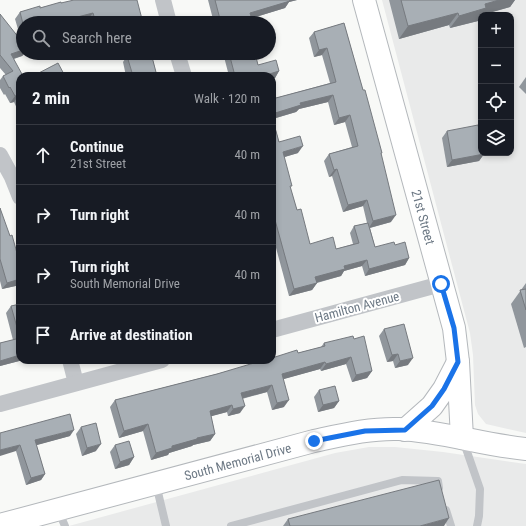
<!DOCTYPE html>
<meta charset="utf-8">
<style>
body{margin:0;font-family:"Roboto Condensed",sans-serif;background:#242831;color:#f1f3f6}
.controls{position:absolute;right:12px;top:12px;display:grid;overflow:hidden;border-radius:8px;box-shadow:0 2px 6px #0003}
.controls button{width:36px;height:36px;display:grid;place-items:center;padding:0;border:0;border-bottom:1px solid #363941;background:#171b24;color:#f1f3f6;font:20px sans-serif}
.stop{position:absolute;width:12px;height:12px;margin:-9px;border:3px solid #1a73e8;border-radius:50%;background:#fff}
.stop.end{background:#1a73e8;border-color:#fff;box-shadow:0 1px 4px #0008}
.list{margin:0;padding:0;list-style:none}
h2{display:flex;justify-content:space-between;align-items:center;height:52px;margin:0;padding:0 16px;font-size:17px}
h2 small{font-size:13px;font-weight:400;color:#9ea1a6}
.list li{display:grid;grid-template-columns:26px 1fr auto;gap:12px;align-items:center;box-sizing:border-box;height:60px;padding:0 16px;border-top:1px solid #363941}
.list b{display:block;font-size:15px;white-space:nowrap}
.list p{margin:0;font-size:13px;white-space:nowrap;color:#9ea1a6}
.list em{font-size:13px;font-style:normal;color:#9ea1a6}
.icon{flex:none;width:22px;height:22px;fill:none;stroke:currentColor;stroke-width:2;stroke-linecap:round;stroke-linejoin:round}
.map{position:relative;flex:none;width:526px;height:526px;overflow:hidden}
.search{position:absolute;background:#171b24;box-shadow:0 2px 6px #0003;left:16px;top:16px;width:260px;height:44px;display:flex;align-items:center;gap:10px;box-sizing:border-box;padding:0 14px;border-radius:22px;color:#9ea1a6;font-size:15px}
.panel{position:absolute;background:#171b24;box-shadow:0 2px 6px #0003;left:16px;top:72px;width:260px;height:292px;border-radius:12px}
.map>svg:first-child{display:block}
.built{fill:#e9eaea;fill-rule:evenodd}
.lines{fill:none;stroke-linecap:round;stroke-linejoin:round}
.secondary-casing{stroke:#b4b8bc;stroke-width:24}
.lane{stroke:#c1c4c8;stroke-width:8}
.street{stroke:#c1c4c8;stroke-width:16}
.secondary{stroke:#fff;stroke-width:22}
.wall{fill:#90969c;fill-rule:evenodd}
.shaded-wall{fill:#767a7f}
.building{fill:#a8afb5;stroke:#767a7f}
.route{stroke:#1a73e8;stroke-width:5}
.labels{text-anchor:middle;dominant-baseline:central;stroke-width:4;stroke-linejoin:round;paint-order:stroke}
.street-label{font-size:13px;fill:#6c7884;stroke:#fff}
</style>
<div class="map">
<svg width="526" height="526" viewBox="0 0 526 526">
<rect width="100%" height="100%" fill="#f8f9f7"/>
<g class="built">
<path d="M382 0H526V433L486 424 478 414 475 405 473 355 470 333ZM481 15H511V153H481Z"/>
<polygon points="369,447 395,447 443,452 526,464 526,526 69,526 335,453"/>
</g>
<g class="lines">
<defs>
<g id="secondary">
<path id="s1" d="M364 0 454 328 458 362 462 438"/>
<polyline points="405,430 432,406 444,389 458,362"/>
<path id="s2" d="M0 525 314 441C342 435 370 428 399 429 442 431 483 445 526 449"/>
</g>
</defs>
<use href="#secondary" class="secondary-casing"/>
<g class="lane">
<polyline points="463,440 480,489 479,516 477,526"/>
<polyline points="156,484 166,526"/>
<polyline points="58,510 65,526"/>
<polyline points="446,510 451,526"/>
<polyline points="231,526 402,480 438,481 439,488"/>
</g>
<g class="street">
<polyline points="163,0 169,23"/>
<polyline points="177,53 184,76"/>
<polyline points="0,155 12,177 20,197"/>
<polyline points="272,330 441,284"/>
<polyline points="70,360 76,383"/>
<polyline points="0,404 162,360"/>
</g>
<use href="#secondary" class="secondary"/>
</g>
<g class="wall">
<polygon points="208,0 297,0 289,2 285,8 252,18 253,23 214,23"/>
<polygon points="389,0 515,0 510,7 481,15 481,16 478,21 450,28 449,25 399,39"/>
<polygon points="61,3 143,23 89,23 88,19 75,23 23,23 23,35 20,36 15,19 20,12"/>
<polygon points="0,14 23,53 25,53 22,56 14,59 20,76 20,115 14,102 10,103 5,94 4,95 0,88 0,80 3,76 6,75 0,68"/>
<path d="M344 23 381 154 391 222 370 228 375 247 395 245 409 258 405 265 365 276 362 266 344 271 341 276 317 283 312 290 289 296 272 233V99L330 83 322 55 314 57 309 38 314 32ZM328 102 334 125 345 122 352 147 329 154 324 161 329 177 332 176 343 212 363 206 367 223 354 226 350 233 353 244 336 249 310 244 297 210 290 188 284 157 298 153 279 142 273 119 296 112 299 109Z"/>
<polygon points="123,53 151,53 157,76 126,76 123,62 125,59"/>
<polygon points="223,53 251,53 252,58 258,65 279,71 275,78 272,79 272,76 229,76"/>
<polygon points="526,77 526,94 519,87"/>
<polygon points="447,131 484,154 479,161 447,167 442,138"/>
<polygon points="0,208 20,285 2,289 0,281"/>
<polygon points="526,283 526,347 524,348 511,304"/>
<polygon points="20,304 23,360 0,366 0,343 13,340 6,313 11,306"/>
<polygon points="384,329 408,365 395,368 393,361 387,362 379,336"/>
<polygon points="354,339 372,371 367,378 352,382 346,364 321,371 320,369 283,379 284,407 272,410 267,392 242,399 240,413 228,416 227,412 211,416 215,434 210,441 193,445 192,446 169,453 168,455 151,460 143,431 119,438 110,407 115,400 321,347 324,343"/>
<polygon points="319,390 339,401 334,408 318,412 314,397"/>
<polygon points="81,427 96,451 82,456 76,434"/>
<polygon points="0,433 70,436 36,445 45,474 41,480 26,485 16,451"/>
<polygon points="115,445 134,457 129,465 115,469 110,452"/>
<polygon points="288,519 444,526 283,526"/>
</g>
<g class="shaded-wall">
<polygon points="286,0 297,0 289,2 285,8 246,20 250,13"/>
<polygon points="499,0 515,0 510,7 482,15 481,15 481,16 478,21 450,28 459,16 485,4"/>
<polygon points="93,13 88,19 75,23 54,23"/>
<polygon points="458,13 449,25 399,39 408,26"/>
<polygon points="23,31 23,35 20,36"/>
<polygon points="327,48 322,55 314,57 319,50"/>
<polygon points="23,50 23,53 25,53 22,56 6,61 11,54"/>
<polygon points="279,71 275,78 272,79 272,76 263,76"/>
<polygon points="19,95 14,102 10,103 15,96"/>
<polygon points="333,95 328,102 299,109 296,112 272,119 272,114 300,103"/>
<polygon points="350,115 345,122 334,125 339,118"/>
<polygon points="303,146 298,153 278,159 283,152"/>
<polygon points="484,154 479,161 447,167 452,160"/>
<polygon points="337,169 332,176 329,177 334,170"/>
<polygon points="367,200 363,206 343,212 348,205"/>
<polygon points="396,215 391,222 369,228 373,221"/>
<polygon points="409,258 405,265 365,276 369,269"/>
<polygon points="367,260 362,266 344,271 341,276 311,284 315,277 344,266"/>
<polygon points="20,279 20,285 2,289 7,283"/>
<polygon points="317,283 312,290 289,296 294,289"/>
<polygon points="398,354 393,361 387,362 392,355"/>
<polygon points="20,355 20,360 23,360 0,366 0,361"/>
<polygon points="351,357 346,364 321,371 326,364"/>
<polygon points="413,358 408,365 395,368 400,361"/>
<polygon points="325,362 320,369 277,381 282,374"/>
<polygon points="372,371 367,378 352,382 356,375"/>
<polygon points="272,385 267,392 236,400 241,393"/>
<polygon points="289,400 284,407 272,410 277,403"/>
<polygon points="339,401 334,408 318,412 323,405"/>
<polygon points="232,405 227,412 205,418 210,411"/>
<polygon points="245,406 240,413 228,416 233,409"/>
<polygon points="148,424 143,431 119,438 124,431"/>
<polygon points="74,430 70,436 30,447 35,440"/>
<polygon points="215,434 210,441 193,445 192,446 169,453 168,455 151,460 156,453 172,446 197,438"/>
<polygon points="101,444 96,451 82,456 87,448"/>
<polygon points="20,445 16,451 0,456 0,450"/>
<polygon points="134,457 129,465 115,469 120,462"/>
<polygon points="45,474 41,480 26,485 31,478"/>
<polygon points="449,518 444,526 420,526"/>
</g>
<g class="building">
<polygon points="74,0 137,0 143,23 96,23 93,13 54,23 53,21 47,23 23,23 23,24 20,12 40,6 40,8 61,2 61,3"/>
<polygon points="215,0 289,0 290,1 250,13 253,23 221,23"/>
<polygon points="401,0 499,0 485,4 486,8 459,16 458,13 408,26"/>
<polygon points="0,14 23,43 23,50 11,54 23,76 20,76 20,97 19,95 15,96 10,87 9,88 3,76 13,71 0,55"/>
<polygon points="344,23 363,90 365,90 382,153 381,153 396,215 373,221 367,200 348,205 337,169 334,170 329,154 358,146 350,115 339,118 333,95 300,103 301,105 272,114 272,99 336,82 327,48 319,50 314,32"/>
<polygon points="130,53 151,53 157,76 133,76 127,56 130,55"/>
<polygon points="229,53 251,53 252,58 256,57 258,65 276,60 279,71 263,76 235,76"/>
<polygon points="58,63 65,76 33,76"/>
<polygon points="272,117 279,142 300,136 303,146 283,152 292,186 290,186 297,210 301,209 310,244 333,237 336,249 359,243 354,226 368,223 375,247 394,242 395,245 405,242 409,258 369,269 367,260 344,266 345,269 315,277 317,283 294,289 272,209"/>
<polygon points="478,125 481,139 481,153 484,153 484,154 452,160 447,131"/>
<polygon points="0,208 10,236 12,235 20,264 20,279 7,283 0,259"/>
<polygon points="526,289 526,310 520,290"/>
<polygon points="20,304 20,355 0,361 0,343 20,338 11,306"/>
<polygon points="404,324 413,358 400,361 398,354 392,355 384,329"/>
<polygon points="353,336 354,339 364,336 372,371 356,375 351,357 326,364 325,362 282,374 289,400 277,403 272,385 241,393 245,406 233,409 232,405 210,411 215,434 197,438 197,439 172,446 172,448 156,453 148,424 124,431 115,400 217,374 264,360 272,360 272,358 297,350 298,353 325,346 324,343"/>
<polygon points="335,386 339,401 323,405 319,390"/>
<polygon points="70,414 74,430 35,440 45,474 31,478 20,445 0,450 0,433"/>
<polygon points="96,423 101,444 87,448 81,427"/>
<polygon points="129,441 134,457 120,462 115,445"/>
<polygon points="439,480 449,518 420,526 290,526 288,519"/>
</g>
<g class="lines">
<polyline class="route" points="314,441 365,431 405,430 432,406 444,389 458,362 454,328 441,284"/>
</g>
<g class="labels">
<g class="street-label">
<text stroke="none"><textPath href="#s1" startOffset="225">21st Street</textPath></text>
<text transform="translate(357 307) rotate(-15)">Hamilton Avenue</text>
<text stroke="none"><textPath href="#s2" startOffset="246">South Memorial Drive</textPath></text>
</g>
</g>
</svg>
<div class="controls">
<button>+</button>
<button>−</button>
<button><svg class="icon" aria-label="locate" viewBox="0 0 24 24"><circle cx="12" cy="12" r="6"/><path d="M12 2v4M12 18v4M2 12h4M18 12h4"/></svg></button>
<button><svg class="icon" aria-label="layers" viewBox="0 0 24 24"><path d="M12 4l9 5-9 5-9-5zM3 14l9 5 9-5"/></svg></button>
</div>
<div class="stop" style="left:441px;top:284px"></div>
<div class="stop end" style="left:314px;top:441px"></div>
<div class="search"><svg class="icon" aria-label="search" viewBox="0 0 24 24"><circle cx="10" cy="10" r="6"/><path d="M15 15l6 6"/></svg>Search here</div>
<section class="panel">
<h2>2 min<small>Walk · 120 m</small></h2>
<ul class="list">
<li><svg class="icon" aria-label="ahead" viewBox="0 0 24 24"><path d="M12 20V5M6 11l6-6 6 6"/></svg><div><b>Continue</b><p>21st Street</p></div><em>40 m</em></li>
<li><svg class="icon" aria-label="right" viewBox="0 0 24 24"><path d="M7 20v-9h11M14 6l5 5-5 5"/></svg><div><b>Turn right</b></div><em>40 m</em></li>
<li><svg class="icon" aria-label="right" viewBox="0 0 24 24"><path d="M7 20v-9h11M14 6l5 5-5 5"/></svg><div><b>Turn right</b><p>South Memorial Drive</p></div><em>40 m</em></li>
<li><svg class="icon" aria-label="arrive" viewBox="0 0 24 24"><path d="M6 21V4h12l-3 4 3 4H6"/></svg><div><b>Arrive at destination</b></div></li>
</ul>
</section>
</div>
